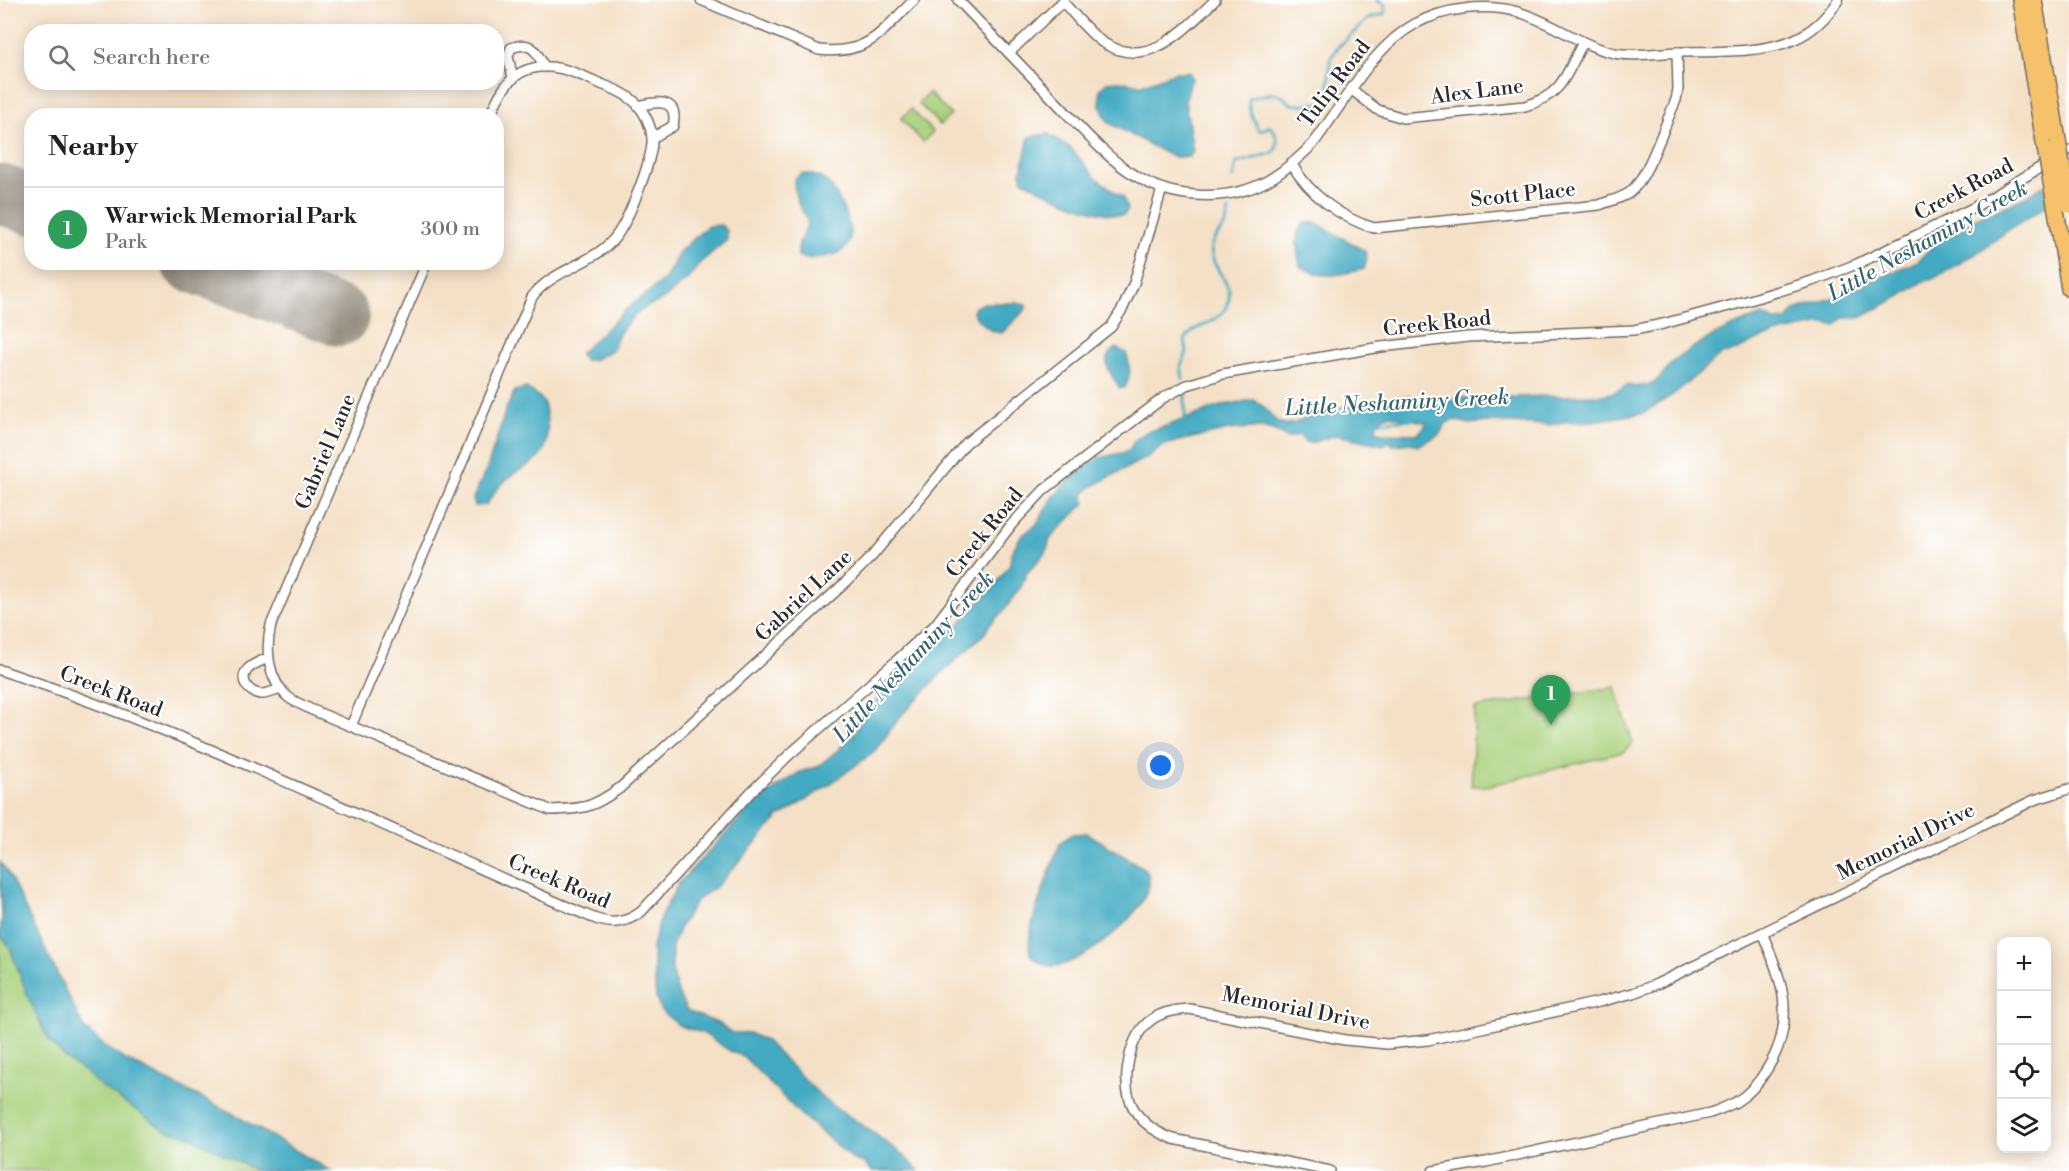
<!DOCTYPE html>
<meta charset="utf-8">
<style>
body{margin:0;font-family:"Libre Bodoni",serif;background:#f6f6f6;color:#202124}
.controls{position:absolute;right:18px;bottom:18px;display:grid;overflow:hidden;border-radius:12px;box-shadow:0 3px 15px #0003}
.controls button{width:54px;height:54px;display:grid;place-items:center;padding:0;border:0;border-bottom:2px solid #e0e0e0;background:#fff;color:#202124;font:30px sans-serif}
.you{position:absolute;left:1161px;top:766px;width:21px;height:21px;margin:-15px;border:4px solid #fff;border-radius:50%;background:#1a73e8;box-shadow:0 0 0 9px #1a73e833}
.badge{display:grid;place-items:center;width:39px;height:39px;border-radius:50%;background:#1f6fb2;color:#fff;font-size:20px;font-weight:700}
.pin{position:absolute;translate:-50% -50px;filter:drop-shadow(0 2px 3px #0008)}
.pin::after{content:'';position:absolute;top:32px;width:21px;height:18px;background:inherit;clip-path:polygon(0 0,100% 0,50% 100%)}
.list{margin:0;padding:0;list-style:none}
h2{display:flex;justify-content:space-between;align-items:center;height:78px;margin:0;padding:0 24px;font-size:26px}
h2 small{font-size:20px;font-weight:400;color:#757577}
.list li{display:grid;grid-template-columns:39px 1fr auto;gap:18px;align-items:center;box-sizing:border-box;height:84px;padding:0 24px;border-top:2px solid #e0e0e0}
.list b{display:block;font-size:22px;white-space:nowrap}
.list p{margin:0;font-size:20px;white-space:nowrap;color:#757577}
.list em{font-size:20px;font-style:normal;color:#757577}
.icon{flex:none;width:33px;height:33px;fill:none;stroke:currentColor;stroke-width:2;stroke-linecap:round;stroke-linejoin:round}
.map{position:relative;flex:none;width:2069px;height:1171px;overflow:hidden}
.search{position:absolute;background:#fff;box-shadow:0 3px 15px #0003;left:24px;top:24px;width:480px;height:66px;display:flex;align-items:center;gap:15px;box-sizing:border-box;padding:0 21px;border-radius:24px;color:#757577;font-size:22px}
.panel{position:absolute;background:#fff;box-shadow:0 3px 15px #0003;left:24px;top:108px;width:480px;height:162px;border-radius:24px}
.map>svg:first-child{display:block}
.green{fill:#a8d07b;stroke:#6a7e53;stroke-width:1.5}
.water{fill:#42aac2;stroke:#366a76;stroke-width:1.5;fill-rule:evenodd}
.lines{fill:none;stroke-linecap:round;stroke-linejoin:round}
.stream{stroke:#42aac2;stroke-width:3}
.runway{stroke:#908678;stroke-width:60}
.minor-casing{stroke:#716a61;stroke-width:12}
.trunk-casing{stroke:#716a61;stroke-width:18}
.minor{stroke:#fff;stroke-width:9}
.trunk{stroke:#f5c16b;stroke-width:15}
.trunk-bridge-casing{stroke:#716a61;stroke-width:18;stroke-linecap:butt}
.trunk-bridge{stroke:#f5c16b;stroke-width:15}
.labels{text-anchor:middle;dominant-baseline:central;stroke-width:4.5;stroke-linejoin:round;paint-order:stroke}
.street-label{font-size:21px;fill:#2b2b2b;stroke:#fff}
.water-label{font-size:22px;font-style:italic;fill:#35646f;stroke:#fff}
</style>
<div class="map">
<svg width="2069" height="1171" viewBox="0 0 2069 1171">
<rect width="100%" height="100%" fill="#fff"/>
<filter id="ink" filterUnits="userSpaceOnUse"><feTurbulence type="fractalNoise" baseFrequency=".0167" numOctaves="2"/><feDisplacementMap in="SourceGraphic" scale="12" xChannelSelector="R" yChannelSelector="G"/><feConvolveMatrix kernelMatrix="1 2 1 2 8 2 1 2 1" color-interpolation-filters="sRGB"/></filter>
<filter id="wash" filterUnits="userSpaceOnUse"><feTurbulence type="fractalNoise" baseFrequency=".008" numOctaves="4" result="noise"/><feDisplacementMap in="SourceGraphic" scale="24" xChannelSelector="R" yChannelSelector="G"/><feGaussianBlur stdDeviation="1.35" result="paint"/><feColorMatrix in="noise" values="0 0 0 0 0 0 0 0 0 0 0 0 0 0 0 0 0 1.4 0 .05"/><feComposite in="paint" operator="in"/></filter>
<g filter="url(#wash)">
<rect width="100%" height="100%" fill="#f4e0c6"/>
<g class="green">
<polygon points="929,93 951,115 940,125 918,103"/>
<polygon points="911,109 933,132 923,142 901,119"/>
<polygon points="1615,687 1633,743 1623,752 1487,786 1471,786 1475,708"/>
<polygon points="0,931 97,1075 275,1171 0,1171"/>
</g>
<g class="water">
<polygon points="1176,72 1189,72 1192,78 1185,101 1193,151 1189,157 1173,157 1109,123 1100,106 1100,90 1107,82 1120,81 1141,85"/>
<path d="M1048 134 1071 148 1094 176 1123 198 1128 209 1124 215C1094 216 1049 195 1023 180L1021 172 1029 137Z"/>
<path d="M802 173C830 176 834 188 844 211 856 237 852 254 821 257 813 258 806 260 798 256 796 237 809 232 807 220 806 216 802 211 800 207 795 198 794 188 794 179Z"/>
<path d="M2044 186 2048 205 2014 226 1977 253 1933 279 1924 281 1899 297 1860 318H1842L1835 325 1823 324 1782 332 1762 338 1729 354 1723 353 1674 394 1644 413 1592 421 1562 422 1550 425 1489 422 1469 424 1455 420 1446 423 1439 435 1417 446 1412 443 1393 445 1389 441 1384 445 1336 435 1310 443 1305 442 1299 435 1287 438 1273 430 1261 427 1229 430 1178 441 1162 446 1149 456 1091 487 1084 494 1085 503 1050 539 1046 552 1027 573 1020 589 1004 610 988 627 986 632 942 673 900 717 874 752 826 787 784 814 777 817V819L718 885 696 901 680 927 672 946V970L678 993 687 1011 720 1024 731 1033H749L766 1041 824 1099 875 1134 903 1155 919 1171H872L864 1163 854 1160 800 1114 744 1057 730 1051 703 1033 680 1026 661 1011 656 998 652 946 661 916 678 884 754 803 800 772 817 767 839 749 854 734 862 719 882 692 905 668 934 646 958 625 992 589 1010 565 1011 553 1021 536 1036 525 1053 497 1074 475 1098 458 1122 453 1130 449 1134 441 1146 432 1166 426 1223 405 1253 400 1264 407 1277 422 1285 424 1295 423 1324 411 1383 399 1410 396 1424 404 1456 398 1602 395 1615 392 1627 385C1636 388 1645 386 1654 382 1664 377 1667 365 1676 359 1702 340 1733 325 1763 315L1774 321 1787 320 1795 310 1835 297 1918 261 1935 243 1965 227 1971 220 2013 203ZM1389 415 1424 422 1427 424 1418 434 1381 433 1377 431 1376 425 1382 418Z"/>
<path d="M1304 223H1317L1365 251 1367 259 1364 269C1339 275 1323 280 1300 266 1298 250 1292 235 1304 223Z"/>
<polygon points="721,225 727,231 727,240 700,263 688,279 662,300 648,306 634,316 620,332 612,350 593,360 584,360 579,354 628,308 665,279 680,251 708,226"/>
<path d="M984 303H1017L1026 305V309L1002 333C991 333 977 321 973 312L975 307Z"/>
<path d="M1115 348 1126 353C1130 365 1132 377 1124 388H1120C1111 375 1098 360 1115 348Z"/>
<path d="M526 388C543 398 545 400 547 420 551 467 529 458 503 483 496 489 491 498 486 505L475 506 473 498 488 466 506 409 515 391Z"/>
<path d="M1087 833 1145 869C1169 898 1081 968 1052 966 1044 966 1037 961 1031 956 1022 934 1052 868 1060 843L1072 834Z"/>
<polygon points="0,862 8,873 84,1028 105,1046 124,1059 230,1112 331,1171 256,1171 187,1135 165,1130 100,1086 85,1072 67,1060 49,1041 28,997 10,948 0,934 2,917"/>
</g>
<g class="lines">
<g class="stream">
<path d="M1233 178 1236 163 1273 153C1280 145 1277 133 1270 126L1261 131 1258 129C1254 120 1246 108 1250 98L1274 93 1284 97 1291 104 1296 105 1319 103 1325 100 1328 95 1329 89 1330 59 1338 47 1368 19 1384 14 1386 11 1385 5 1377 0"/>
<path d="M1183 379 1181 366 1187 352 1185 340C1193 325 1215 325 1225 309 1240 285 1211 272 1211 249 1211 238 1221 233 1225 225 1227 221 1228 215 1229 211"/>
<polyline points="1185,419 1185,394"/>
<polyline points="1375,422 1414,419"/>
</g>
<g class="runway">
<polyline points="0,194 32,205"/>
<polyline points="191,262 339,316"/>
</g>
</g>
</g>
<g filter="url(#ink)">
<g class="lines">
<defs>
<g id="minor">
<path d="M701 0 819 50C869 55 881 32 914 0"/>
<path d="M958 0C991 34 1023 68 1056 102 1081 128 1105 157 1136 176 1173 200 1228 202 1267 181 1283 172 1299 158 1313 144 1343 105 1371 48 1415 24 1444 8 1486 3 1518 12 1551 21 1579 45 1614 53 1634 57 1657 53 1678 52 1714 51 1762 54 1795 39 1813 31 1827 17 1838 0"/>
<path d="M1063 2C1075 15 1088 32 1102 42 1148 72 1185 29 1215 0"/>
<polyline points="1009,53 1064,0"/>
<path d="M513 79 508 56 511 48C531 40 537 51 544 67"/>
<path d="M1352 90 1378 110 1403 118 1525 106C1563 95 1566 75 1583 42"/>
<path d="M638 106C658 101 679 98 673 126L652 138"/>
<path d="M1291 163C1309 194 1340 218 1374 228L1599 205C1609 201 1620 199 1629 193 1648 179 1665 123 1676 100L1678 89 1677 52"/>
<path d="M427 262 271 625C265 650 268 680 288 697 294 702 303 705 310 709L550 810C584 809 592 808 620 788L846 582 873 555 966 443 1111 327 1123 308 1134 283 1162 189"/>
<path d="M268 658C261 661 252 664 247 670 239 681 249 693 261 694 268 694 274 691 281 689"/>
<path d="M0 670C203 737 395 833 591 917 610 925 624 924 641 912L750 793 789 755 895 662 935 625 1012 524 1044 490 1163 398 1187 385 1223 374 1381 347 1468 337 1634 330 1663 324 1740 303 1812 281 1857 264 1975 207 2069 150"/>
<path d="M351 726 532 297C554 267 599 264 619 232 630 215 654 157 652 137 651 126 645 113 637 104 627 94 614 89 601 84 577 73 549 59 522 72 505 81 497 99 490 116"/>
<path d="M1330 1171 1173 1139C1131 1123 1119 1094 1131 1051 1135 1038 1142 1025 1154 1018 1165 1011 1178 1010 1190 1009L1345 1040 1387 1044 1428 1040 1599 1002 1633 993 1657 984 2034 800 2069 789"/>
<path d="M1433 1171 1486 1162 1710 1113C1719 1110 1728 1106 1736 1102 1749 1094 1760 1081 1767 1069 1797 1022 1783 980 1762 933"/>
</g>
<g id="trunk">
<polyline points="2020,0 2045,148"/>
<polyline points="2034,0 2058,140"/>
<polyline points="2060,233 2069,289"/>
</g>
</defs>
<use href="#minor" class="minor-casing"/>
<use href="#trunk" class="trunk-casing"/>
<use href="#minor" class="minor"/>
<use href="#trunk" class="trunk"/>
<defs>
<g id="trunk-bridge">
<polyline points="2058,140 2069,205"/>
<polyline points="2045,148 2060,233"/>
</g>
</defs>
<use href="#trunk-bridge" class="trunk-bridge-casing"/>
<use href="#trunk-bridge" class="trunk-bridge"/>
</g>
</g>
<g class="labels">
<g class="street-label">
<text transform="translate(1335 84) rotate(-53)">Tulip Road</text>
<text transform="translate(1477 92) rotate(-7)">Alex Lane</text>
<text transform="translate(1964 190) rotate(-28)">Creek Road</text>
<text transform="translate(1523 195) rotate(-6)">Scott Place</text>
<text transform="translate(1437 324) rotate(-6)">Creek Road</text>
<text transform="translate(326 452) rotate(-67)">Gabriel Lane</text>
<text transform="translate(985 533) rotate(-51)">Creek Road</text>
<text transform="translate(804 596) rotate(-43)">Gabriel Lane</text>
<text transform="translate(111 692) rotate(21)">Creek Road</text>
<text transform="translate(1906 842) rotate(-26)">Memorial Drive</text>
<text transform="translate(559 882) rotate(23)">Creek Road</text>
<text transform="translate(1296 1009) rotate(11)">Memorial Drive</text>
</g>
<g class="water-label">
<text transform="translate(1928 241) rotate(-29)">Little Neshaminy Creek</text>
<text transform="translate(1397 403) rotate(-3)">Little Neshaminy Creek</text>
<text transform="translate(914 657) rotate(-47)">Little Neshaminy Creek</text>
</g>
</g>
</svg>
<div class="controls">
<button>+</button>
<button>−</button>
<button><svg class="icon" aria-label="locate" viewBox="0 0 24 24"><circle cx="12" cy="12" r="6"/><path d="M12 2v4M12 18v4M2 12h4M18 12h4"/></svg></button>
<button><svg class="icon" aria-label="layers" viewBox="0 0 24 24"><path d="M12 4l9 5-9 5-9-5zM3 14l9 5 9-5"/></svg></button>
</div>
<div class="you"></div>
<div class="pin badge" style="left:1551px;top:725px;background:#2e9e5b">1</div>
<div class="search"><svg class="icon" aria-label="search" viewBox="0 0 24 24"><circle cx="10" cy="10" r="6"/><path d="M15 15l6 6"/></svg>Search here</div>
<section class="panel">
<h2>Nearby<small></small></h2>
<ul class="list">
<li><span class="badge" style="background:#2e9e5b">1</span><div><b>Warwick Memorial Park</b><p>Park</p></div><em>300 m</em></li>
</ul>
</section>
</div>
